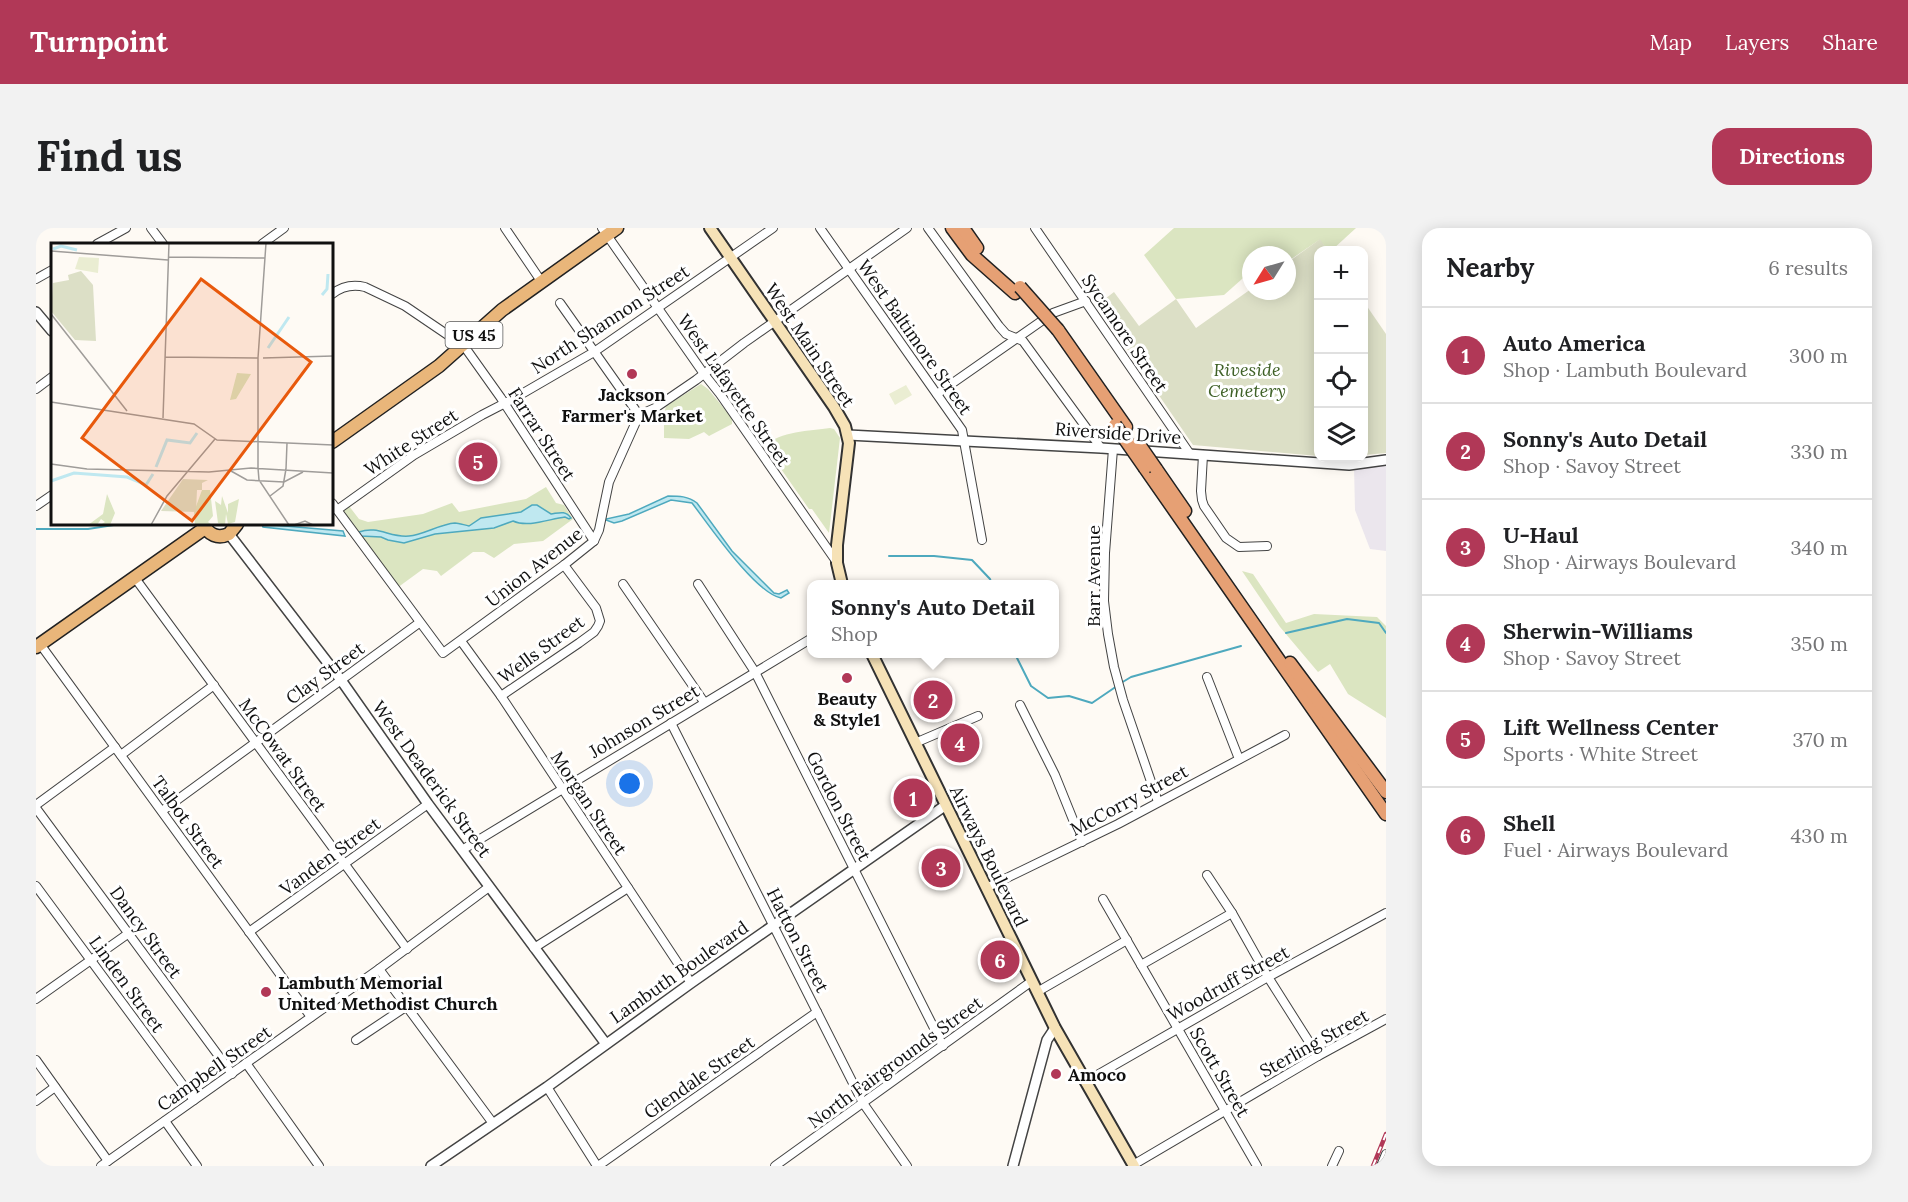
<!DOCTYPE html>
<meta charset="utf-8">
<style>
body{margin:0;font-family:Lora,serif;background:#f2f2f2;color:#202124}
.controls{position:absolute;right:18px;top:18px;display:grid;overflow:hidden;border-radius:12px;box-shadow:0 3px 15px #0003}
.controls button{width:54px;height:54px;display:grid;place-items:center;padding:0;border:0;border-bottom:2px solid #e0e0e0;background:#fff;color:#202124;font:30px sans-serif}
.compass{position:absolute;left:1206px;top:18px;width:54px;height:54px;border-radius:50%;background:#fff;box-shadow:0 3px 15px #0003;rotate:233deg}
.you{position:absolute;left:594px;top:556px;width:21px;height:21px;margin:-15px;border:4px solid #fff;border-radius:50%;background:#1a73e8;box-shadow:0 0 0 9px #1a73e833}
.badge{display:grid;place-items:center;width:39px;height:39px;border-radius:50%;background:#b13857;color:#fff;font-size:20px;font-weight:700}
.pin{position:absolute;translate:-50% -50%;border:3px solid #fff;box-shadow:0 2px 6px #0006}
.popup{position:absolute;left:771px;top:352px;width:252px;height:78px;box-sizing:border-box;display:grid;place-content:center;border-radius:12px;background:#fff;filter:drop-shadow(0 2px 4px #0005);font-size:20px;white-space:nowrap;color:#757577}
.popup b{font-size:22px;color:#202124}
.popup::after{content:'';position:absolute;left:50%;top:100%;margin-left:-12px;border:12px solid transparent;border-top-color:#fff}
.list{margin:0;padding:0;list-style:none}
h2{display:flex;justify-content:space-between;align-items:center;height:78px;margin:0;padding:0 24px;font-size:26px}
h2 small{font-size:20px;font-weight:400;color:#757577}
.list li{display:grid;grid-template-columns:39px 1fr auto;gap:18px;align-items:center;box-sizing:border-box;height:96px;padding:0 24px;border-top:2px solid #e0e0e0}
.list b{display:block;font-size:22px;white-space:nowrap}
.list p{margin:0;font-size:20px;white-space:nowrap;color:#757577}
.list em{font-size:20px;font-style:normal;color:#757577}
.icon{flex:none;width:33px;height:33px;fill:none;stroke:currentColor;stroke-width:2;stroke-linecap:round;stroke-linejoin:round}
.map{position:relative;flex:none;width:1350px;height:938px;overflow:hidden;border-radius:18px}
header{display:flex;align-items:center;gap:36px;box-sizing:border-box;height:84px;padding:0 30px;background:#b13857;color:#fff}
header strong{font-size:28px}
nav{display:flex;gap:33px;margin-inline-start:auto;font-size:21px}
.intro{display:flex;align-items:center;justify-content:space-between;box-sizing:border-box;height:144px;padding:0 36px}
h1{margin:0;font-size:42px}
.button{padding:15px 27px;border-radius:18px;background:#b13857;color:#fff;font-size:21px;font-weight:700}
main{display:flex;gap:36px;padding:0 36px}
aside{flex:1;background:#fff;border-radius:18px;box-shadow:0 3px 15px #0003}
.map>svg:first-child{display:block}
.industrial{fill:#ebe6ed}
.green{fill:#dbe5c1}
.cemetery{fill:#dcdfc6}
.pitch{fill:#eaedd2}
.water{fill:#bfe8f0;stroke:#4ea9be;stroke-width:1.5}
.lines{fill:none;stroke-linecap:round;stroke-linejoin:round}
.stream{stroke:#4ea9be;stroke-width:2}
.minor-casing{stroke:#434343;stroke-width:10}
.tertiary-casing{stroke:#434343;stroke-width:12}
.secondary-casing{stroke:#323232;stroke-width:14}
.primary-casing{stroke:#212121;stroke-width:15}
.trunk-casing{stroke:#212121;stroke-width:15}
.minor{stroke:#fff;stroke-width:8}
.tertiary{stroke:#fff;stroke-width:9}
.secondary{stroke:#f6e2b7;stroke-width:10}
.primary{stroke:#e9b67a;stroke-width:12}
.trunk{stroke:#e6a074;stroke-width:12}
.rail-casing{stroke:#b13857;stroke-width:4.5}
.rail{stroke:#fff;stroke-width:2;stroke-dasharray:7;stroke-linecap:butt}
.trunk-bridge-casing{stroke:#212121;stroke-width:15;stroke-linecap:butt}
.trunk-bridge{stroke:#e6a074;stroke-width:12}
.poi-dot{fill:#b13857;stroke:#fff;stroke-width:2}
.labels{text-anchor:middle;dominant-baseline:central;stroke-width:6;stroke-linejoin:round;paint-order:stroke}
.shield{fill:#fff;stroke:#585858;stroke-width:1.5}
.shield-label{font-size:16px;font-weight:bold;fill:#101010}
.street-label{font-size:18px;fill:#101010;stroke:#fff}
.park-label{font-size:18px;font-style:italic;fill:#3f6127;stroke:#fff}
.poi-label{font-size:18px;font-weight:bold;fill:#101010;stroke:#fff}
.inset-river{fill:none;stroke:#bfe8f0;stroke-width:3}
.inset-road{fill:none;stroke:#9f9c99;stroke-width:1.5}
.view{fill:#e8590c;fill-opacity:0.15;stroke:#e8590c;stroke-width:3}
.inset-edge{fill:none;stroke:#101010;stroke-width:3}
</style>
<header>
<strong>Turnpoint</strong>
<nav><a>Map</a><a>Layers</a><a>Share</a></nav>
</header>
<div class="intro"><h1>Find us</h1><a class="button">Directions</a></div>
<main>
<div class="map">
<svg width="1350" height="938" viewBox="0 0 1350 938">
<rect width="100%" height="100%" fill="#fefaf4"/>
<polygon class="industrial" points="1350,235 1350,323 1334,321 1319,282 1318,239"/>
<g class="green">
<polygon points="1138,0 1320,0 1296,22 1292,22 1283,12 1251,34 1251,27 1215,27 1215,43 1188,67 1140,71 1108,27"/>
<polygon points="665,156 672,161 696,190 696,196 673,208 668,204 653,211 628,210 628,186 630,178"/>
<path d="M794 200 798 201 804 210 793 305 776 281H773L729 218C744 203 774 203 794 200Z"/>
<polygon points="510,259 520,275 528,277 537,291 507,313 478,316 458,330 448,324 437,324 405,348 401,343 387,341 361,360 307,287 307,282 313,278 323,291 332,294 387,286 416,275 423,284 490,271"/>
<polygon points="1206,343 1217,346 1250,395 1278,386 1341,389 1350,398 1350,490 1312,466 1294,436 1282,444 1244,399"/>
</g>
<g class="cemetery">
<polygon points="1284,11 1291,22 1282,22 1282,228 1157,217 1061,77 1078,64 1103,98 1140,71 1160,100 1215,61 1215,63 1251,63 1251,35"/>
<polygon points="1328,74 1350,106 1350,225 1328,227"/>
</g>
<polygon class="pitch" points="870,157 876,167 859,177 853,166"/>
<g class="water">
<path d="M632 268C643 268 652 268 661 275L696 323 738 365 743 366 751 362 753 365 745 370C719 365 673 297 656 275L635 272 586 293 578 295 570 292V291L593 286Z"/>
<path d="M496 277H501L515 286C523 285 529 282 535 290L533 291 529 289C513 291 492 300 477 293L458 300 399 306 368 315 352 312 345 309 325 308 323 304C342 297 354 310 373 308 387 307 404 296 419 295 423 295 428 297 433 298L445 290 485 284Z"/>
<polygon points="226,296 307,303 309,308 227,299"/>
</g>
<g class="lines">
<g class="stream">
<polyline points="0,301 52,301 84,296"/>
<polyline points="853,328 898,328 936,332 954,351 956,356"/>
<polyline points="1250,405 1311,391 1343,395 1350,405"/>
<polyline points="979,426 995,458 1012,470 1033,468 1056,475 1081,458"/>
<polyline points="1085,455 1095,449 1205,418"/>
</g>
<defs>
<g id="minor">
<polyline points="115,0 127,16"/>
<polyline points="469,0 505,53"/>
<polyline points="566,0 668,146 684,166 800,333"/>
<polyline points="784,0 926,202 946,312"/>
<polyline points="892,0 963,98 970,106 987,113 1065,220"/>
<polyline points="999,0 1154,226"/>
<polyline points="61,16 90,0"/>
<polyline points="226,16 248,0"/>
<polyline points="0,51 16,42"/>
<path d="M296 66C305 59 317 56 329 59L369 78 428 118 465 170 558 313"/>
<polyline points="524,75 603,187"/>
<polyline points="0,161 16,149"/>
<polyline points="901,166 1017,85 1050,73"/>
<polyline points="603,187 619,180 660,152 708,115 871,0"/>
<polyline points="1077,221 1069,325 1068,373 1072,406 1078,439 1087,472 1122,574"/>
<polyline points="1167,227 1165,263 1166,272 1168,278 1190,310 1203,319 1231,318"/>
<polyline points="296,275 407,425 528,337 558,313 563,302 573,254 603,187"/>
<polyline points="0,278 16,267"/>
<polyline points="301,282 378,227 446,187 477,171 558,124 737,0"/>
<polyline points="99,350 371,721"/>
<polyline points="587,356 668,474"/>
<polyline points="662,356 719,444 907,818"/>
<polyline points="425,413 465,468 655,755"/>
<polyline points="4,416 275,789"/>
<polyline points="1171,449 1203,531"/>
<polyline points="465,468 543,415 558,404 562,398 564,393 560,380 528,337"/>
<polyline points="984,477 1019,547 1046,614"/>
<polyline points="635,495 827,875 871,938"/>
<polyline points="879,515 942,488"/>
<polyline points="85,527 178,457"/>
<polyline points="0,577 79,519"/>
<polyline points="0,580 196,846"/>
<polyline points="126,583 383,395"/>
<polyline points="426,622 776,410"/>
<polyline points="1171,647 1196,685 1232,749 1282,828"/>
<polyline points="0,658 158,872"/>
<polyline points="950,660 1082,596 1249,507"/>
<polyline points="1067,671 1221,938"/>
<polyline points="213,704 392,576"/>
<polyline points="498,720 592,660"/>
<polyline points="1105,737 1196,685"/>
<polyline points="343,741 456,894"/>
<polyline points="1001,764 1091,712"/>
<polyline points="0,771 93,705"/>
<polyline points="320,812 371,778"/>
<polyline points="0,832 72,933"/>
<polyline points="210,835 283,938"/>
<polyline points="1049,854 1232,749 1350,685"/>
<polyline points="511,859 561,938"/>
<polyline points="0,873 19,859"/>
<polyline points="129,893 161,938"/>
<polyline points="1097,937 1282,828 1350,791"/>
<polyline points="65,938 343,741 453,659"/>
<polyline points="562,938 781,784"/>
<polyline points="739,938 996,753"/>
<polyline points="1296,938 1303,923"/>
<polyline points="1345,938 1350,926"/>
</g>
<g id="tertiary">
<polyline points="0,84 16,103"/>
<polyline points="812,207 1065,220 1313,237 1350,232"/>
<polyline points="193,306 305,452 392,576 570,816"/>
<polyline points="395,938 511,859 655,755 910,577"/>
<polyline points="977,938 1011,812 1019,800"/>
</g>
<g id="secondary">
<polyline points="674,0 798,179 809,198 813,215 801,317 801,335 806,356"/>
<polyline points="836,426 1019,800 1098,938"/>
</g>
<g id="primary">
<polyline points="296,214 403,138 466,82 581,0"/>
<path d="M168 296C172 307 182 311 193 306L201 296"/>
<polyline points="0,419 169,300"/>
</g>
<g id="trunk">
<polyline points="916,0 936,27 979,65"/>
<polyline points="927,0 941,20"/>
<polyline points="1022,102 1090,199"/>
<polyline points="1109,240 1350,586"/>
<polyline points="1120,241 1149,283"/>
<polyline points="1254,435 1350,564"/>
</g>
</defs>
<use href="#minor" class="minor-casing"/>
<use href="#tertiary" class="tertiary-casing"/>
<use href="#secondary" class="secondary-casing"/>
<use href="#primary" class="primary-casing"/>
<use href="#trunk" class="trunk-casing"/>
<use href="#minor" class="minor"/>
<use href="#tertiary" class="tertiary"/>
<use href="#secondary" class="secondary"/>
<use href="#primary" class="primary"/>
<use href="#trunk" class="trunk"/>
<defs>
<polyline id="rail" points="1337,938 1350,906"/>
</defs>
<use href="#rail" class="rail-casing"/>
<use href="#rail" class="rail"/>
<defs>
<g id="trunk-bridge">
<polyline points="984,59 1022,102"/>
<polyline points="1079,197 1109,240"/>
<polyline points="1102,215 1120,241"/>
</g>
</defs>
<use href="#trunk-bridge" class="trunk-bridge-casing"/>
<use href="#trunk-bridge" class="trunk-bridge"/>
</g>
<g class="poi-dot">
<circle cx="596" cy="146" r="6"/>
<circle cx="811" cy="450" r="6"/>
<circle cx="230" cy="764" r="6"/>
<circle cx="1020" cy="846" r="6"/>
</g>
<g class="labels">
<rect class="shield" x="409.5" y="94" width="57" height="26" rx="4.5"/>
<g class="shield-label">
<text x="438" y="107">US 45</text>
</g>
<g class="street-label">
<text transform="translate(574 91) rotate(-33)">North Shannon Street</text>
<text transform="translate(1089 105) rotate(56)">Sycamore Street</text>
<text transform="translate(879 109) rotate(55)">West Baltimore Street</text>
<text transform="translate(774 117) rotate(56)">West Main Street</text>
<text transform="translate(698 162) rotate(55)">West Lafayette Street</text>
<text transform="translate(1082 205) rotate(4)">Riverside Drive</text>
<text transform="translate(506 206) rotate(57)">Farrar Street</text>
<text transform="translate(375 214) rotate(-33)">White Street</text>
<text transform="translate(498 339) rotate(-38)">Union Avenue</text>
<text transform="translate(1057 348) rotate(-90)">Barr Avenue</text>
<text transform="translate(505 421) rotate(-36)">Wells Street</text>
<text transform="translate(289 445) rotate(-36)">Clay Street</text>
<text transform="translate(608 493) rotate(-31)">Johnson Street</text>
<text transform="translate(247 527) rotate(54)">McCowat Street</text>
<text transform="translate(396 551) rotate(54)">West Deaderick Street</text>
<text transform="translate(1093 572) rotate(-28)">McCorry Street</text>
<text transform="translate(553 575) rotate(56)">Morgan Street</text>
<text transform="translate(803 578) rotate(63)">Gordon Street</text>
<text transform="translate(152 594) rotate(54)">Talbot Street</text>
<text transform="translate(294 628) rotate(-36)">Vanden Street</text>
<text transform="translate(953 628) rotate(64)">Airways Boulevard</text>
<text transform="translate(110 704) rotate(54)">Dancy Street</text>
<text transform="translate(762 712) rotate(63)">Hatton Street</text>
<text transform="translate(643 744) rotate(-35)">Lambuth Boulevard</text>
<text transform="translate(1192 755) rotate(-29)">Woodruff Street</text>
<text transform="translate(91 756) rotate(54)">Linden Street</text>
<text transform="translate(1278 815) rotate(-29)">Sterling Street</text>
<text transform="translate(859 834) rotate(-36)">North Fairgrounds Street</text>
<text transform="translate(178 840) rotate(-35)">Campbell Street</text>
<text transform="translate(1184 844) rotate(60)">Scott Street</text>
<text transform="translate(663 849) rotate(-35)">Glendale Street</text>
</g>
<g class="park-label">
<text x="1211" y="141">Riveside<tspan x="1211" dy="21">Cemetery</tspan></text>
</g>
<g class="poi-label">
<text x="596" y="166">Jackson<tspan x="596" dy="21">Farmer's Market</tspan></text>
<text x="811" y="470">Beauty<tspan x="811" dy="21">&amp; Style1</tspan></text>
<text x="242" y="754" text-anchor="start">Lambuth Memorial<tspan x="242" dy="21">United Methodist Church</tspan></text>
<text x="1032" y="846" text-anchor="start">Amoco</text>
</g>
</g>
<g transform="translate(15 15)">
<rect width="282" height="282" fill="#fefaf4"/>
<path d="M186 130 200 131 185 156 179 157ZM151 247H159L162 273 157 279 161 282H144L143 269ZM56 251 64 270 59 282H49L54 279 50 276 46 282H37L52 271ZM171 253 177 270V261L188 256 184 279 177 281 175 271 174 282 167 280 164 258 170 262Z" fill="#dbe5c1"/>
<path d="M30 28 42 42 45 98 24 97 0 68 2 40 18 37 17 32ZM132 236 157 237 151 240V247H146L145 269 110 268Z" fill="#dcdfc6"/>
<path d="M28 14 48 15 47 30 24 26Z" fill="#eaedd2"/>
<path class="inset-river" d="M2 6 10 3 26 7M271 52 276 46 277 31M217 105 238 74M105 224 116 197 139 200 146 190M0 238 23 230 76 234 95 242 102 231"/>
<path class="inset-road" d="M0 8 117 17M117 14 214 15M0 71 76 168M114 114 207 115M212 115 282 113M0 159 143 181 166 197 282 202M112 175 118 0M0 221 36 226 158 229 200 225 282 230M207 225V115L215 0M207 225 208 237 238 282M235 226 236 200M180 228 196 237 233 239 252 229M219 253 232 243 235 226M100 282 116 253 164 196M243 282 254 278 262 282"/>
<path class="view" d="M150 36 260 119 141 278 31 195Z"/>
<rect width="282" height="282" class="inset-edge"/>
</g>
</svg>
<div class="controls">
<button>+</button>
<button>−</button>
<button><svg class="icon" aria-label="locate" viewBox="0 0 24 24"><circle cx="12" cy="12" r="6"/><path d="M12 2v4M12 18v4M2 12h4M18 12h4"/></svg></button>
<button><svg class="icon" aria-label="layers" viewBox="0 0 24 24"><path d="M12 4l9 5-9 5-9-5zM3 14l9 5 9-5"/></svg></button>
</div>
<svg class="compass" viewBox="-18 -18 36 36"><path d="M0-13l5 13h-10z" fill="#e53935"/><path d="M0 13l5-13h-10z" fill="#757577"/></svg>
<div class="you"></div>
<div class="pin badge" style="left:877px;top:570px">1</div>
<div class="pin badge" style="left:897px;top:472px">2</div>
<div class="popup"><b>Sonny's Auto Detail</b>Shop</div>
<div class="pin badge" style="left:905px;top:640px">3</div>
<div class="pin badge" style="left:924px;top:515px">4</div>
<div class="pin badge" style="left:442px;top:234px">5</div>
<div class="pin badge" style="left:964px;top:732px">6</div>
</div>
<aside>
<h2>Nearby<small>6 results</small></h2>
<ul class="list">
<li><span class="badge">1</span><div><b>Auto America</b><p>Shop · Lambuth Boulevard</p></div><em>300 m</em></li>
<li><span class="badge">2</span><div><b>Sonny's Auto Detail</b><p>Shop · Savoy Street</p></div><em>330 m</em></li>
<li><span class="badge">3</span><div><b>U-Haul</b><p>Shop · Airways Boulevard</p></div><em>340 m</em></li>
<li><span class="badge">4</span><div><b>Sherwin-Williams</b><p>Shop · Savoy Street</p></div><em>350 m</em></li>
<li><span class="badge">5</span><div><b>Lift Wellness Center</b><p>Sports · White Street</p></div><em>370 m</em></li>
<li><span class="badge">6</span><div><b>Shell</b><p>Fuel · Airways Boulevard</p></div><em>430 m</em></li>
</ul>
</aside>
</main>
